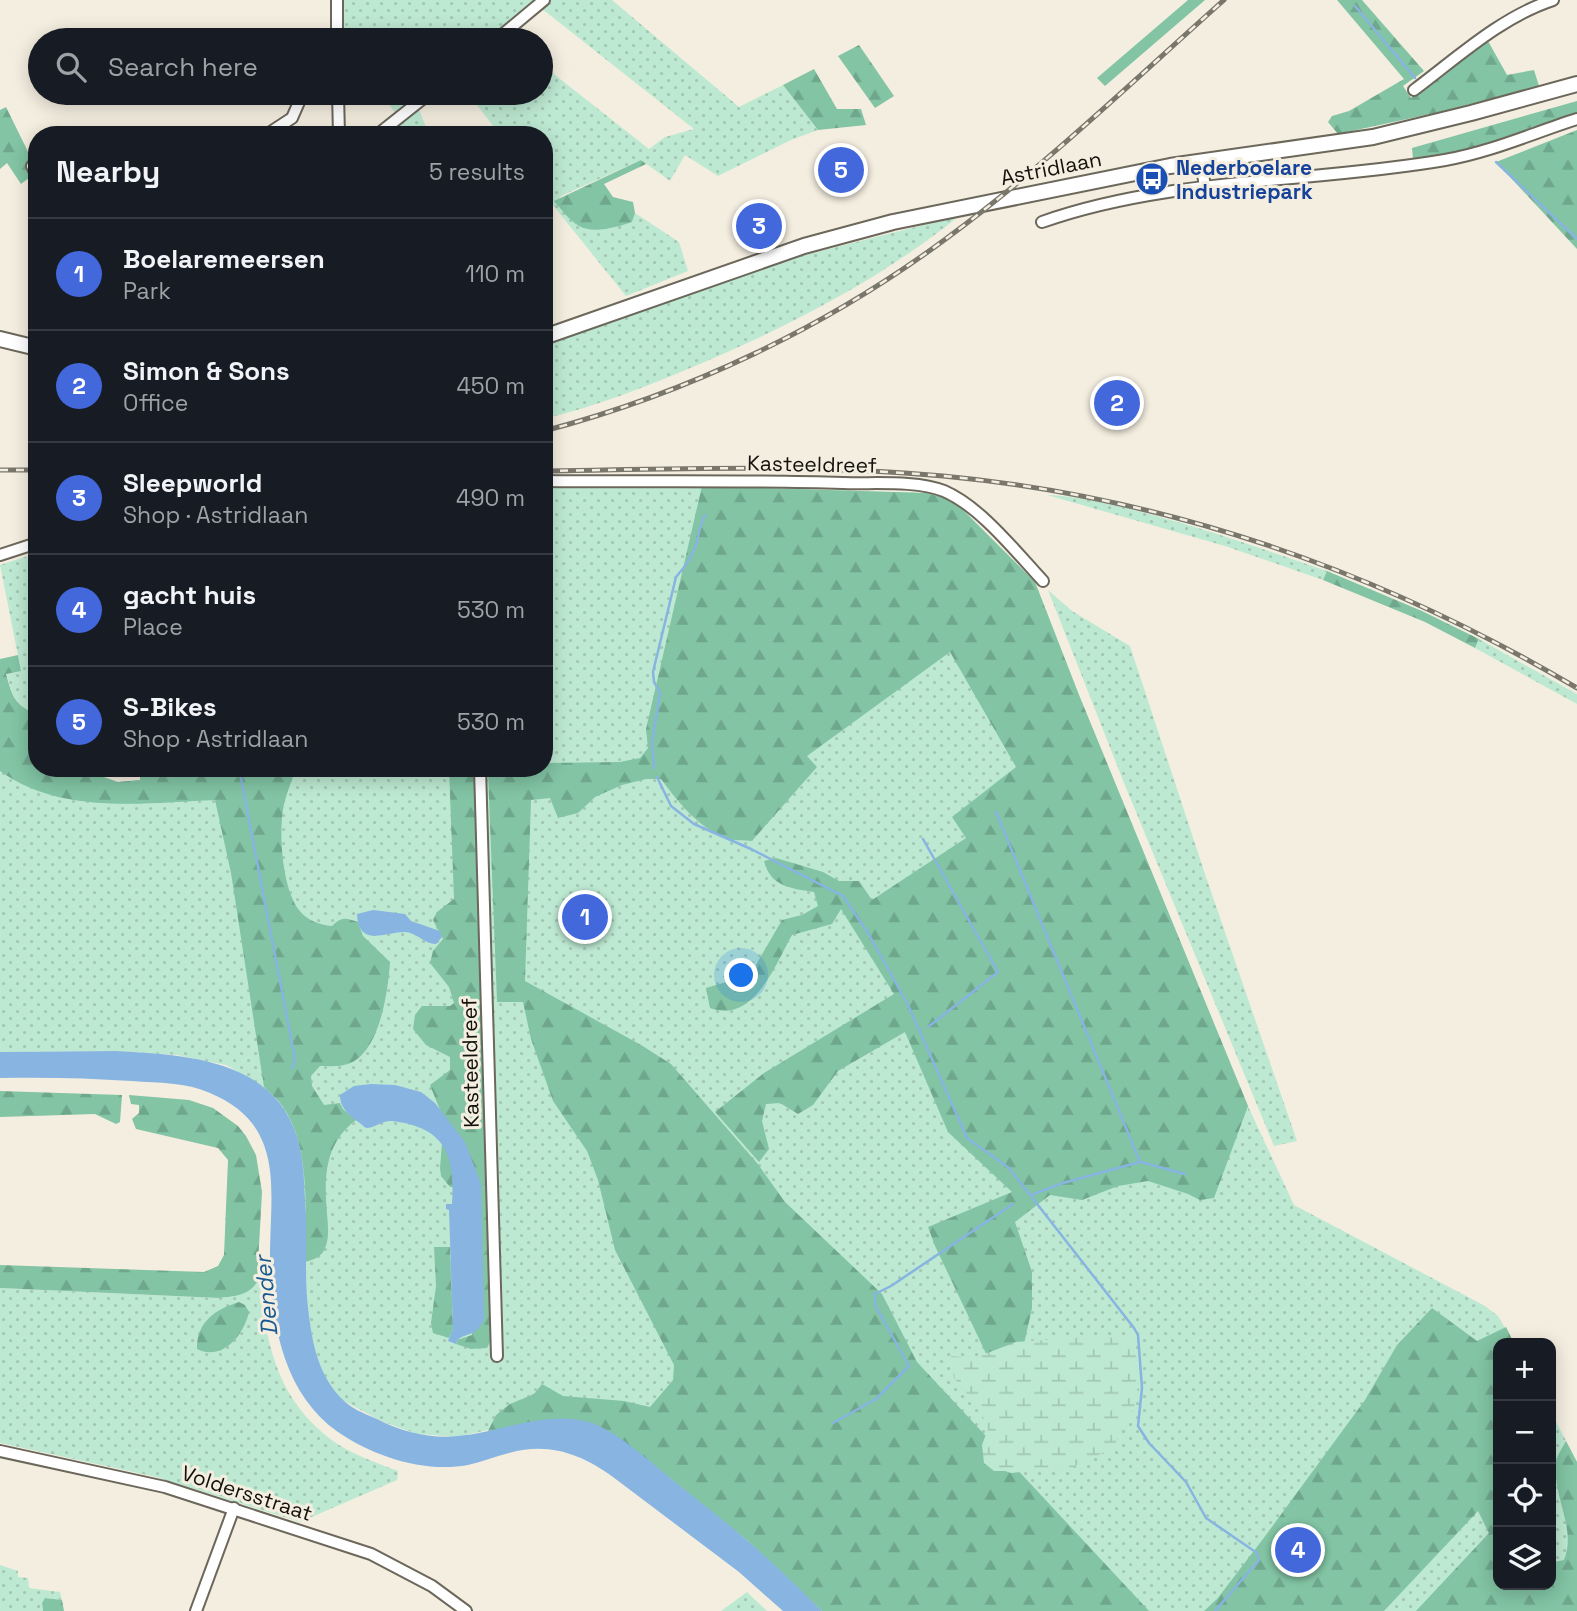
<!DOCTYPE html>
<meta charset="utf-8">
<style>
body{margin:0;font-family:"Space Grotesk",sans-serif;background:#20242c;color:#f1f3f6}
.controls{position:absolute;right:21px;bottom:21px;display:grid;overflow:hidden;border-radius:14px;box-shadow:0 4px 18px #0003}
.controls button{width:63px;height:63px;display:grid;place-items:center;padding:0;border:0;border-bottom:2px solid #363941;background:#171b24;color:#f1f3f6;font:35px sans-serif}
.you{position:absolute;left:742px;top:976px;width:24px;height:24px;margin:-18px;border:5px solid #fff;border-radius:50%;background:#1a73e8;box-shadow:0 0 0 10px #1a73e833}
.badge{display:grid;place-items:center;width:46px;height:46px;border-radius:50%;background:#4368db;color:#fff;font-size:23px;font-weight:700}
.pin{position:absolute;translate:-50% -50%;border:4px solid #fff;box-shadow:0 2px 7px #0006}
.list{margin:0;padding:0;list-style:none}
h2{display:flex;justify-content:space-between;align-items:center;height:91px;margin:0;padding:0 28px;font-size:30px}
h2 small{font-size:23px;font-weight:400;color:#9ea1a6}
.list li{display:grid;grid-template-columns:46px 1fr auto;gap:21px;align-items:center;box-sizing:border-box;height:112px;padding:0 28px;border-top:2px solid #363941}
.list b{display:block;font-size:26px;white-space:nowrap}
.list p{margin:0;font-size:23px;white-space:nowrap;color:#9ea1a6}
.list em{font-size:23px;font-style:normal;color:#9ea1a6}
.icon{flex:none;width:38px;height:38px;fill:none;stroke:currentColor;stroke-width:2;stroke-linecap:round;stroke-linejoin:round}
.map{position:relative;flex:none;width:1577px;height:1611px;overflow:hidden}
.search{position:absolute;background:#171b24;box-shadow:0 4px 18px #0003;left:28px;top:28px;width:525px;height:77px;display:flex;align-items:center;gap:18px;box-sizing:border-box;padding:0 24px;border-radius:38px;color:#9ea1a6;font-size:26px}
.panel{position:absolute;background:#171b24;box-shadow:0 4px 18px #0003;left:28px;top:126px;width:525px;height:651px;border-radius:28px}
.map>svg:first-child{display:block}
.green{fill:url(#green-dots)}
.forest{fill:url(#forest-firs)}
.wetland{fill:url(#wetland-marsh)}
.water{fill:#87b4e1}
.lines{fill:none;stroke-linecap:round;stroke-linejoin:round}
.stream{stroke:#87b4e1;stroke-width:2.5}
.minor-casing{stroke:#6c675b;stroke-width:14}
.major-casing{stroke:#6c675b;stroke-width:18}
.minor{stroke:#fff;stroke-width:10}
.major{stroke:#fff;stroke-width:14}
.rail-casing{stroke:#79766c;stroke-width:5}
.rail{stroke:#f4eee0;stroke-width:2.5;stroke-dasharray:8;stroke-linecap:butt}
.labels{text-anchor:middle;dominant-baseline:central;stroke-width:6;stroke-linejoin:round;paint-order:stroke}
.transit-label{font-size:21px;font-weight:bold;fill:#164399;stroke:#f4eee0;text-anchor:start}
.street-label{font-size:21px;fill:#13110c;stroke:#f4eee0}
.water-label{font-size:23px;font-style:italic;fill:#175990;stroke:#f4eee0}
</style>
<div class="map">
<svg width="1577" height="1611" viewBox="0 0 1577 1611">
<defs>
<pattern id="green-dots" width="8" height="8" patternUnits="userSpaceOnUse" patternTransform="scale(1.75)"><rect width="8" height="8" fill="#bde9d2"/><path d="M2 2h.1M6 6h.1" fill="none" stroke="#a2c7b3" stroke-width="1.8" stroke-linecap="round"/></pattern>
<pattern id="forest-firs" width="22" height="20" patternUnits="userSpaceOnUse" patternTransform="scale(1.75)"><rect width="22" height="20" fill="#82c4a4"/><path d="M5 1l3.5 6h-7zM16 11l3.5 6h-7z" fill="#6fa78c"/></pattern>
<pattern id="wetland-marsh" width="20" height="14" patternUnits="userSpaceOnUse" patternTransform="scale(1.75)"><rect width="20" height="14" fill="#bde9d2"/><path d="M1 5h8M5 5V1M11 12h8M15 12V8" fill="none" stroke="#a2c7b3"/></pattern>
</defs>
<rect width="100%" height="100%" fill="#f4eee0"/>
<g class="green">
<polygon points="342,0 537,0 488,40 340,40"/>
<polygon points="550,0 612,0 739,107 783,85 818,130 791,140 718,176 685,155 670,181 641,160 559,197 596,229 632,222 635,213 679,242 688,271 626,296 544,194 544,135 500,135 468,93 541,93 541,64 649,149 665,137 694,129 541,8"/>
<polygon points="380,93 424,93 397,115"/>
<polygon points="418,107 429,135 398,135 397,124"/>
<path d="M959 216C881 279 788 327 695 366 646 387 597 406 544 419V346L797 257Z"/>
<polygon points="702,486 926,493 964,511 1035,582 1079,695 1248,1106 1294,1205 1485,1306 1498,1316 1514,1343 1498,1343 1498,1585 1551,1585 1551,1412 1577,1462 1577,1611 822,1611 785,1574 698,1501 515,1424 457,1437 417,1434 381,1421 342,1400 328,1383 317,1359 311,1332 305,1295 306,1238 280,1103 264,1087 226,1065 177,1055 116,1051 0,1052 0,720 37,768 74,768 71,776 118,782 140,780 150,768 544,768 544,487"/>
<path d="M1047 495C1083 496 1118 506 1153 515 1212 531 1269 551 1327 571L1323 580 1225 546Z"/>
<path d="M37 553V721L35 713C14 705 12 694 6 673L21 670 0 565Z"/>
<polygon points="1048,590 1072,611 1130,646 1206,877 1297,1141 1274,1146 1124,783"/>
<polygon points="1479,639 1577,694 1577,704 1475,648"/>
<path d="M259 1275C266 1345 277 1403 339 1445 357 1456 379 1464 398 1471L397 1480 300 1522 156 1477 0 1443V1288L219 1298C238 1296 253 1295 259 1275Z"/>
<polygon points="0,1565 18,1571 18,1577 28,1578 29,1588 60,1592 62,1600 45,1598 42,1603 43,1611 0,1611"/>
<polygon points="747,1592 767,1611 721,1611"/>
</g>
<g class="forest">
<polygon points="1188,0 1205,0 1105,86 1097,78"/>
<polygon points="1337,0 1362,0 1424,71 1403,86 1411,98 1488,41 1507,75 1534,70 1539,86 1444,111 1338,134 1328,122 1332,116 1349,111 1404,79"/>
<polygon points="859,45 894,96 875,108 838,56"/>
<polygon points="814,69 837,109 861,109 866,125 818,130 783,85"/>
<polygon points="1577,101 1577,112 1471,149 1413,159 1412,148"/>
<polygon points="6,107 37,170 37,172 21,184 7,163 0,169 0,110"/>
<polygon points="1577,130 1577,249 1496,162"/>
<path d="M641 160 646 164 604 184 613 197 633 202 635 213 632 222C618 227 593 234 579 226 570 221 561 209 554 201Z"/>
<path d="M702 486 926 493 948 498 964 511 1035 582 1079 695 1248 1106 1214 1198 1200 1200 1188 1194 1148 1181 1118 1186 1082 1200 1050 1195 1015 1222 1032 1272V1308L1024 1344 992 1366 935 1246 928 1227 1012 1192 948 1132 905 1032 838 1071 813 1105 798 1114 780 1103 766 1104 762 1121 769 1149 759 1162 715 1112 764 1073 894 994 841 909 832 924 792 935C775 965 754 1024 710 1008L706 988 750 975 782 920 802 915 818 906 814 892C790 888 771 887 764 861L776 858 823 872 839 881H859L872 900 966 838 952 817 1016 767 950 652 807 756 817 767 752 841C744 840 733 841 725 838 697 826 678 802 661 779H646L622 785 595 797 578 813 558 818 550 798 531 800 525 981 641 1045 671 1064 757 1163 785 1202 882 1294 917 1362 1149 1611H822L748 1541 640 1454 591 1423 488 1431 496 1415 510 1404 534 1394 542 1384 563 1396 624 1401 650 1407 673 1380 674 1365 615 1250 598 1180 587 1151 553 1101 531 1039 523 1002H497L488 772H514L516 768H544V763L620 762 640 758 648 748 646 729Z"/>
<polygon points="1327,571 1422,611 1479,639 1475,648 1425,622 1323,580"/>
<path d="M18 655 21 671 6 674C12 695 14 705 35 713L37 768H49L70 776 74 768H99L101 776 118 782 140 780V768H296C292 780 287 792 284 804 278 831 282 888 299 910 306 920 320 925 332 926 341 917 345 917 358 922L363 936 390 962C388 991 380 1053 348 1064 339 1067 329 1066 320 1066L311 1076 312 1086 324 1105 340 1103 343 1109 356 1120C324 1144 324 1178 327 1214 328 1225 330 1242 323 1252 319 1258 312 1260 305 1262 306 1215 311 1141 280 1103 275 1097 269 1092 264 1087L231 873 215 800C144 803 61 815 0 771V659Z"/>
<polygon points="449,768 474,768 492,1323 491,1340 487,1348 471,1349 456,1344 457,1340 472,1335 454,1187 450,1187 441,1176 440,1168 444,1120 430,1085 450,1070 450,1057 426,1045 413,1029 415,1015 422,1006 450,1006 454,1003 449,987 430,963 433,951 443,939 433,920 437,912 454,899"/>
<polygon points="0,1091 122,1095 120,1122 116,1124 95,1114 0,1117"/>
<path d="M129 1095 189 1100 213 1108 238 1126 246 1136 256 1155 262 1192 257 1282C248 1296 235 1296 219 1298L0 1288V1265L204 1272 218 1266 224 1255 228 1160 218 1148 136 1129 132 1119 139 1113V1105L131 1104Z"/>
<polygon points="434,1247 450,1247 453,1329 449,1338 433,1333 431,1323 436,1286"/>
<path d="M239 1302 245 1305 249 1312C244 1334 223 1362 197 1349 196 1322 216 1309 239 1302Z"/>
<path d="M1432 1308 1477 1341 1506 1327 1514 1343H1498V1585H1551V1560L1555 1562 1564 1560C1577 1528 1552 1497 1556 1462 1557 1455 1563 1447 1566 1441L1577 1462V1611H1416L1489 1533 1478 1511 1384 1611H1204L1217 1599 1263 1539 1365 1400 1397 1345Z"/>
<polygon points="45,1598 62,1600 64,1611 43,1611 42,1603"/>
</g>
<polygon class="wetland" points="1087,1337 1133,1338 1141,1367 1135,1404 1113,1448 1062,1472 1032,1471 1011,1473 1005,1471 994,1471 984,1463 982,1445 988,1429 979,1408 954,1378 951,1356 974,1358 1016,1342"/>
<g class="water">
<path d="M373 910 405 914 411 921 440 931 442 937 436 944C424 944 416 932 405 932 384 932 359 948 357 914Z"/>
<path d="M116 1051C184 1055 273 1058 297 1137 305 1162 304 1190 306 1216 307 1250 304 1282 309 1316 313 1346 319 1375 341 1398 350 1408 365 1414 377 1419 402 1432 431 1439 458 1436 501 1432 545 1410 589 1422 616 1430 653 1464 675 1482 700 1502 725 1521 749 1542 774 1564 798 1587 822 1611H783L739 1572 613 1477C581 1454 549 1442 509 1453 496 1456 482 1462 468 1465 424 1473 375 1457 338 1432 281 1392 270 1317 270 1251 271 1186 284 1124 210 1093 186 1082 159 1083 132 1081 88 1078 44 1077 0 1078V1052Z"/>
<path d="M371 1084 395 1085 421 1092 435 1103 465 1142 481 1184 484 1319C476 1337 470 1331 457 1340L456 1344 448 1341 453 1329 449 1210 446 1209V1204H452C455 1156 446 1127 392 1121 383 1120 375 1128 366 1128 354 1118 340 1111 340 1095L354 1086Z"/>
</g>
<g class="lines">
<g class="stream">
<polyline points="1355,6 1415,78"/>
<polyline points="1496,162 1577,239"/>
<polyline points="239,768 295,1059 292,1068"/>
<path d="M654 768 652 742 660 693 654 682 653 672 676 577C685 567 693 556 697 542 699 532 700 524 705 515"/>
<polyline points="657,777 671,806 694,824 751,849 843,896 868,933 908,1005 967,1138 1009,1168 1134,1328 1138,1335 1142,1388 1138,1426 1149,1443 1186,1482 1206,1518 1257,1553 1259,1560 1215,1611"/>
<polyline points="996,812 1140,1162 1063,1183 1031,1195"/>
<polyline points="923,839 998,972 928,1027"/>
<polyline points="1141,1162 1185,1174"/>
<polyline points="833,1423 876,1399 909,1366 875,1305 875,1294 891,1286 1013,1204"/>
</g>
<defs>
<g id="minor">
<polyline points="337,40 337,0"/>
<polyline points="496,40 544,0"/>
<path d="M1414 90C1457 58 1501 17 1553 0"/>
<polyline points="338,93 339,135"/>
<polyline points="266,135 292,118 303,93"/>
<polyline points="377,135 430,93"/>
<polyline points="1201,161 1205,187"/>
<polyline points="32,166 37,176"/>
<path d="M1042 222C1169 177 1313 183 1445 160 1491 152 1533 133 1577 119"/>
<path d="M544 481C644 482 744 480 843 483 873 484 917 480 944 491 981 507 1016 552 1043 581"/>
<polyline points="0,555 37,543"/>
<polyline points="480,768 497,1356"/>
<polyline points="0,1451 165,1487 371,1554 432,1586 466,1611"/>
<polyline points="196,1611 234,1508"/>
</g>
<g id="major">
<polyline points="544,337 804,246 893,222 1170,166 1373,137 1471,113 1577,84"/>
<polyline points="0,339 37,348"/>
</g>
</defs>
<use href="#minor" class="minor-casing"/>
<use href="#major" class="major-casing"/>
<use href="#minor" class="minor"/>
<use href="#major" class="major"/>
<defs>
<g id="rail">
<path d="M544 431C688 393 827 327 947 238 1045 166 1133 81 1224 0"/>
<polyline points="0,470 37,470"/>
<path d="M544 471C677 469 811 464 943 476 1169 497 1383 573 1577 688"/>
</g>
</defs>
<use href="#rail" class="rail-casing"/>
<use href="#rail" class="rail"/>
</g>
<defs>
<symbol id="bus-disc" viewBox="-11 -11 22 22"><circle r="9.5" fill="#1a4fb4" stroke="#f4eee0"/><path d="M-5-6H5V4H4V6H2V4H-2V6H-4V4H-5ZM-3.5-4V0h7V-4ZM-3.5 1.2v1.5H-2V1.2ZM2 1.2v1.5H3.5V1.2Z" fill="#fff"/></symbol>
</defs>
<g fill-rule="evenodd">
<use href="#bus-disc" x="1133" y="160" width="38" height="38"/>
</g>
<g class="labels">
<g class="transit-label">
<text x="1176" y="167">Nederboelare<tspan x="1176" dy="24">Industriepark</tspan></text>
</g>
<g class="street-label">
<text transform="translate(1051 168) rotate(-11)">Astridlaan</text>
<text transform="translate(812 464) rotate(1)">Kasteeldreef</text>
<text transform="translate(470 1063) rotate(-91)">Kasteeldreef</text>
<text transform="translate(247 1493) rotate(18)">Voldersstraat</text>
</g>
<g class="water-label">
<text transform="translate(266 1296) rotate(-95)">Dender</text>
</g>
</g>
</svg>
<div class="controls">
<button>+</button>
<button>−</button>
<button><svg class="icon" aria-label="locate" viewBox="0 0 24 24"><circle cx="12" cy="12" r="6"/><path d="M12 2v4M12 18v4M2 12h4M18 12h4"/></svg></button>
<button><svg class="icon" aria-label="layers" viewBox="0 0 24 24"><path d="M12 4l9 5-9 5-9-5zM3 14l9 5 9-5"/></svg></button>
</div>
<div class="you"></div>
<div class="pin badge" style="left:585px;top:917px">1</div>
<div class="pin badge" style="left:1117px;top:403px">2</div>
<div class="pin badge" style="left:759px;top:226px">3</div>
<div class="pin badge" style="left:1298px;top:1550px">4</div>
<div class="pin badge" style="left:841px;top:170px">5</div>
<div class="search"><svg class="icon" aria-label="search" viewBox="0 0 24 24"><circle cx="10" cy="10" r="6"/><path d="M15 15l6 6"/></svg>Search here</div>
<section class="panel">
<h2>Nearby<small>5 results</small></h2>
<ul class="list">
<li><span class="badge">1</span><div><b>Boelaremeersen</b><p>Park</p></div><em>110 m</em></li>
<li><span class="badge">2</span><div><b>Simon &amp; Sons</b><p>Office</p></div><em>450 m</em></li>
<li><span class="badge">3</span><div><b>Sleepworld</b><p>Shop · Astridlaan</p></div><em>490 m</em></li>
<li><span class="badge">4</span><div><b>gacht huis</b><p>Place</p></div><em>530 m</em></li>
<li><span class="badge">5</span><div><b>S-Bikes</b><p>Shop · Astridlaan</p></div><em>530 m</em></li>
</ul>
</section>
</div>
